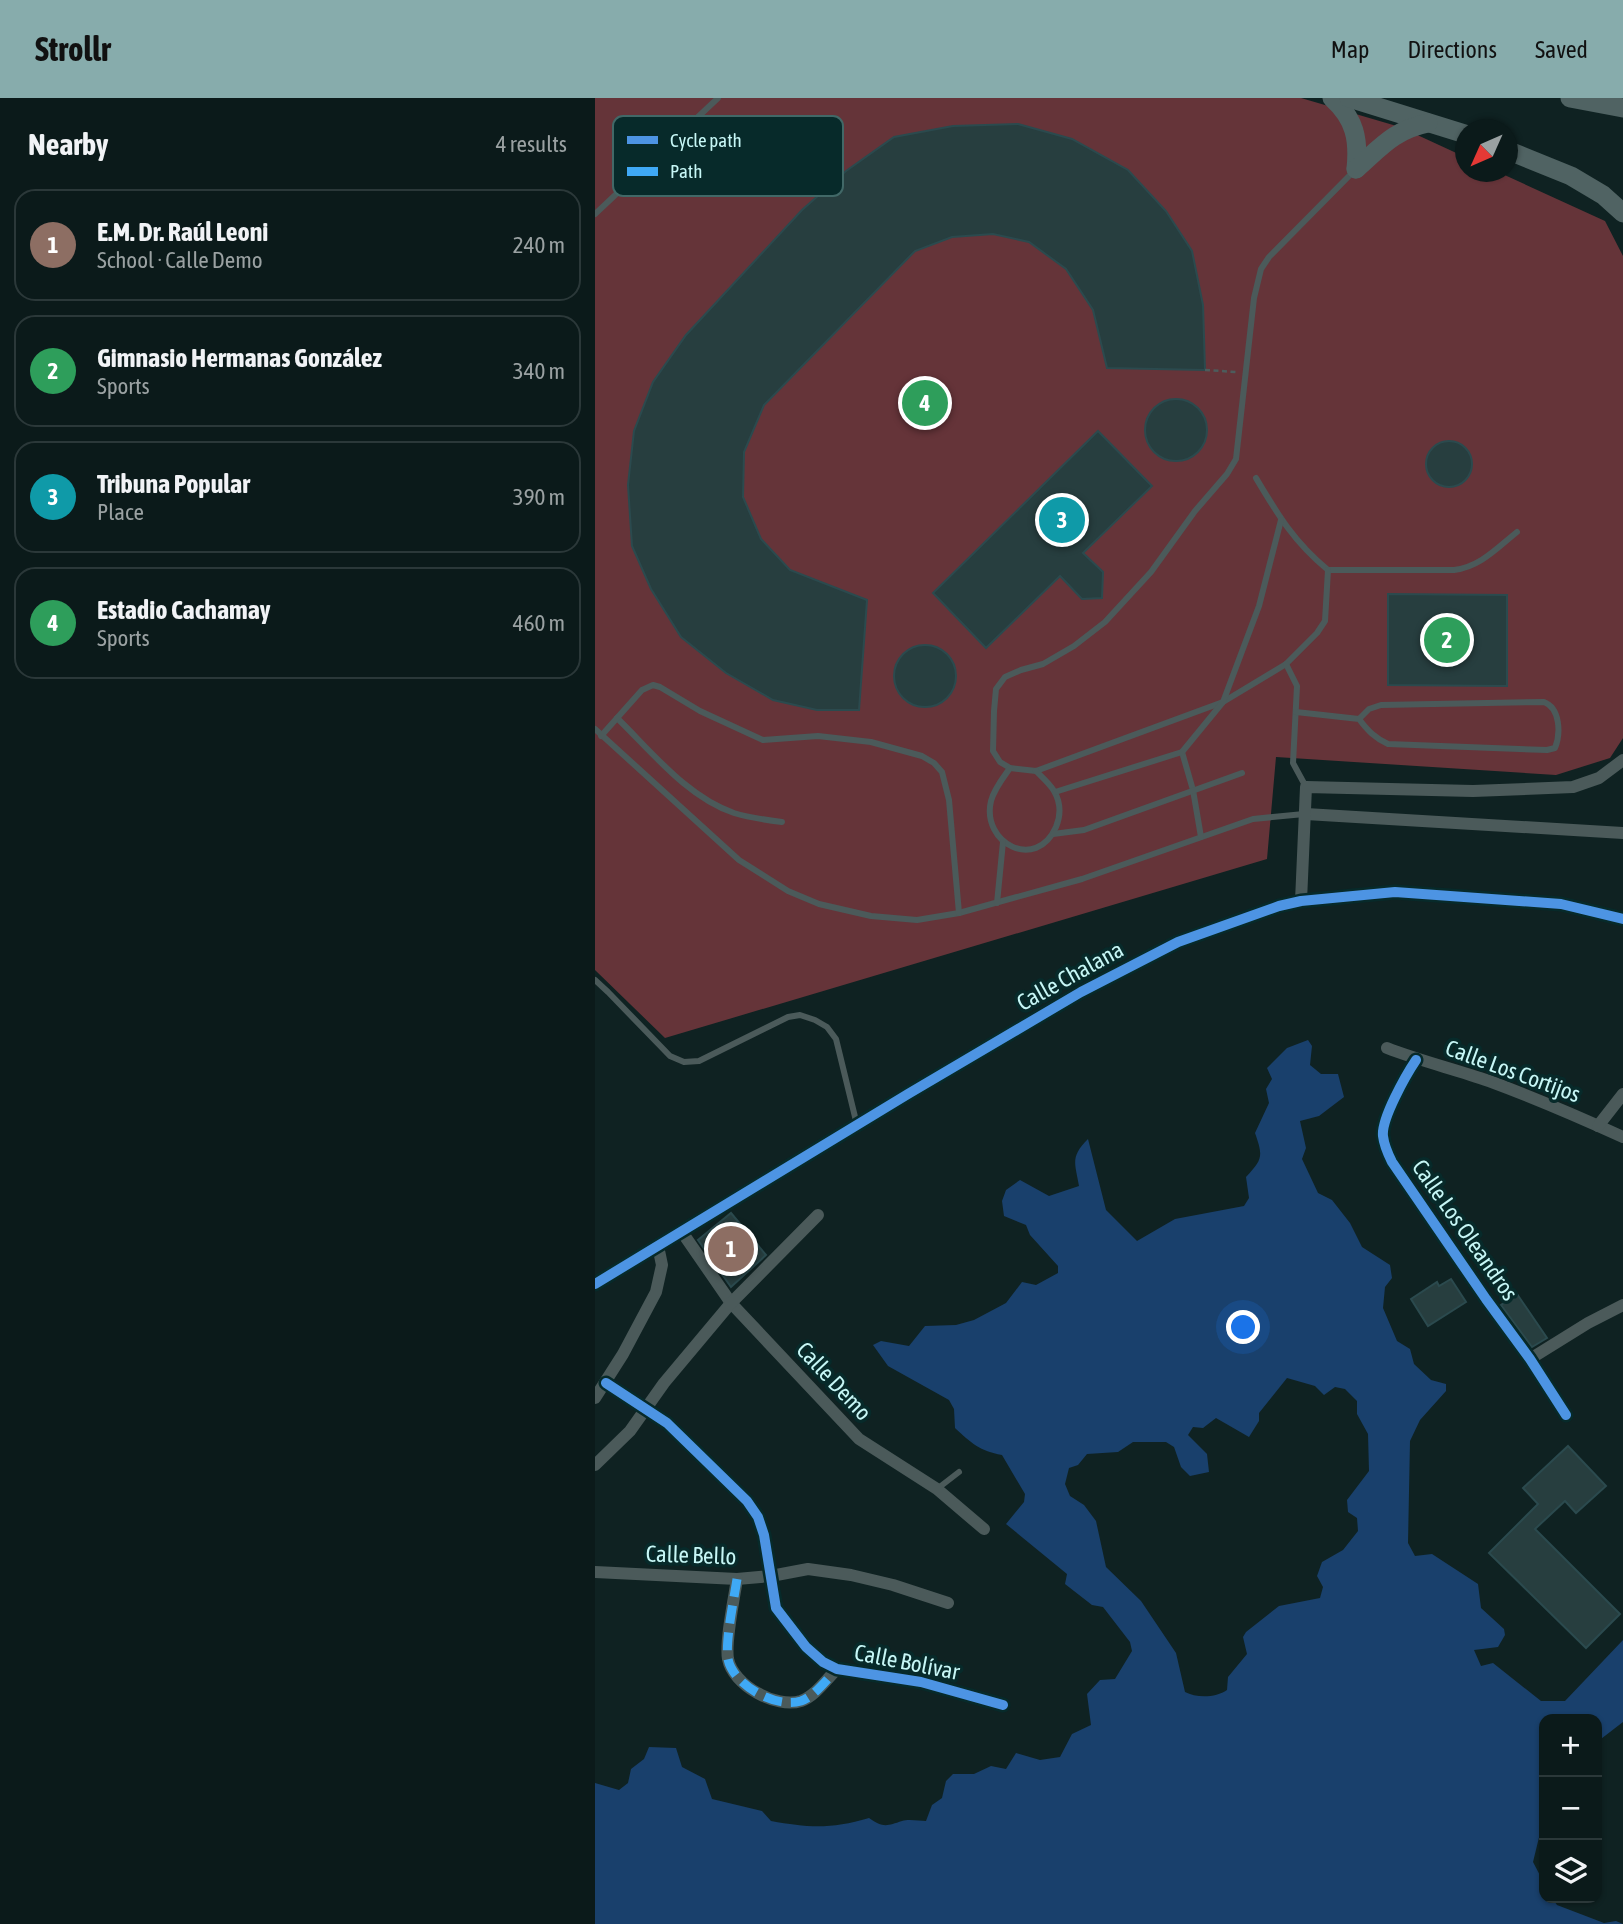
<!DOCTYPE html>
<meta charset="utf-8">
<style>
body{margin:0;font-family:"Asap Condensed",sans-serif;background:#142323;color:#f1f3f6}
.controls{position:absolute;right:21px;bottom:21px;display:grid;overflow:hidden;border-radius:14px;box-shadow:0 2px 5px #0004}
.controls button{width:63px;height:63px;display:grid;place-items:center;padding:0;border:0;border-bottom:2px solid #2b3839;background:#0b1a1a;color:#f1f3f6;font:35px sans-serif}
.compass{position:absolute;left:860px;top:21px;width:63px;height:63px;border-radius:50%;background:#0b1a1a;box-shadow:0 2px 5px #0004;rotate:225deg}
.you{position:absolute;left:649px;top:1230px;width:24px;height:24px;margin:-18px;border:5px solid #fff;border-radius:50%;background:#1a73e8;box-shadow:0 0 0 10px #1a73e833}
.badge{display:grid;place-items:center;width:46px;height:46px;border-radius:50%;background:#87acac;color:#fff;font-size:23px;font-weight:700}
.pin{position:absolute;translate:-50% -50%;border:4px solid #fff;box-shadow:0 2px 7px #0006}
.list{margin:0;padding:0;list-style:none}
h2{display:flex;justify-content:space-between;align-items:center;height:91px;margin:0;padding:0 28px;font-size:30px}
h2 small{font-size:23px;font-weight:400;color:#9aa1a2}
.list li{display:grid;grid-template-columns:46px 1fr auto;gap:21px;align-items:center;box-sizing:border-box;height:112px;margin:0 14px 14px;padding:0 14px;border:2px solid #2b3839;border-radius:21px}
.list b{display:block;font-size:26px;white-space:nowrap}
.list p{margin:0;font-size:23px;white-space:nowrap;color:#9aa1a2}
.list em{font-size:23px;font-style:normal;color:#9aa1a2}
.icon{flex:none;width:38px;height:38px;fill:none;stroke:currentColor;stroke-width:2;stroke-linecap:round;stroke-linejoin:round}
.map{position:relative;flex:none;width:1028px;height:1826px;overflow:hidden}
header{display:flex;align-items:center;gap:42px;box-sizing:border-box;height:98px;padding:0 35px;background:#87acac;color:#111}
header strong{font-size:33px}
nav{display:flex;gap:38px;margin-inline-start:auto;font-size:24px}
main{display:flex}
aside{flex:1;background:#0b1a1a}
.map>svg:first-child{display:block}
.green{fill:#653439}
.water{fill:#19406c;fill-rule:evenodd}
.building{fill:#273e3f;stroke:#2b4a4e;stroke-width:2}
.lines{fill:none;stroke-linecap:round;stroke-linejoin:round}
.path{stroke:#4d5c5c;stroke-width:2.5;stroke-dasharray:5 3.5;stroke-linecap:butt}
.lane{stroke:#4b5a5a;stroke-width:6}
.street{stroke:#4b5a5a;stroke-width:12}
.primary{stroke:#506363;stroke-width:19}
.quiet{stroke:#3fa9f5;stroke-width:9;stroke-dasharray:18 9;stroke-linecap:butt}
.cycleway-casing{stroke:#072a2a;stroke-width:15}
.cycleway{stroke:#4d94e3;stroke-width:10}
.labels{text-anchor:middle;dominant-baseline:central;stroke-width:7;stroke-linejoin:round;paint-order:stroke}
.street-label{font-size:23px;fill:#c7f7f6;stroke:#072a2a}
.key{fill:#072a2a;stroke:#416867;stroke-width:2}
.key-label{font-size:19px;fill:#c7f7f6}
</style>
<header>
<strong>Strollr</strong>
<nav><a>Map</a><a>Directions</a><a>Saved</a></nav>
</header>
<main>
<aside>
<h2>Nearby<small>4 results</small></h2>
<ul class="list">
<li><span class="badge" style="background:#8d6e63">1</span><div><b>E.M. Dr. Raúl Leoni</b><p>School · Calle Demo</p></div><em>240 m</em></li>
<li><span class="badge" style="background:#2e9e5b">2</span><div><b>Gimnasio Hermanas González</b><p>Sports</p></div><em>340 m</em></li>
<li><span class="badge" style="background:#0f9aa8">3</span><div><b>Tribuna Popular</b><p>Place</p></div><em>390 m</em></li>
<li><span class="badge" style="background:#2e9e5b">4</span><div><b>Estadio Cachamay</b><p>Sports</p></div><em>460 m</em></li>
</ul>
</aside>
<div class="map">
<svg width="1028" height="1826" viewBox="0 0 1028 1826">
<rect width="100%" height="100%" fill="#0f2222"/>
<polygon class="green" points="0,0 706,0 805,29 870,59 870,74 903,74 1010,123 1028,158 1028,640 1015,660 961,677 681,659 672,761 70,940 0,872"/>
<path class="water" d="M713 942 717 948 715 967 726 976H743L749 999 724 1018 705 1023 711 1050 707 1061 723 1095 737 1102 755 1125 767 1149 795 1167 797 1180 790 1189 788 1210 802 1243 815 1251 819 1266 836 1282 851 1286V1293L825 1322 815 1343 813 1445 820 1458 837 1456 883 1486 886 1510 909 1531 910 1537 903 1549 879 1552 886 1568 898 1565 946 1603H970L1028 1542V1624L1002 1644V1621H949V1719L938 1764 949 1785V1800H957L962 1807 1009 1825 1021 1823 1028 1826H0V1685L24 1692 33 1685 36 1671 49 1661 54 1649 81 1650 87 1669 110 1681 117 1701 167 1713 176 1723C214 1730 237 1731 274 1720 288 1730 292 1728 307 1723 314 1721 324 1723 331 1723L337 1707 347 1700 351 1683 358 1676H379L396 1668 411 1671 421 1655 445 1662 465 1659 477 1636 496 1627 492 1596 505 1582 520 1581 537 1553 535 1544 508 1509 497 1507 470 1486 472 1476 411 1426 429 1404 430 1396 407 1357C385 1353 376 1345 360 1330L359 1311 354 1302 293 1268 278 1247 286 1243 314 1248 330 1228 361 1227 379 1222 411 1205 427 1184 441 1187 463 1175V1168L435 1137 431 1127 409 1118 407 1103 411 1092 425 1082 454 1098 484 1088C480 1065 475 1059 493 1041L511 1112 542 1143 580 1121 649 1108 654 1100 651 1079C668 1061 668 1058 660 1035L674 1005 671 991 677 981 672 970 692 950ZM692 1280 720 1288 729 1297 740 1289 750 1291 762 1303V1316L773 1336 774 1373 752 1402 753 1414 762 1420 763 1433 748 1452 727 1464 722 1478 728 1489 725 1500 684 1508 651 1534 648 1539 652 1556 633 1579 632 1592C621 1600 601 1600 590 1594L581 1555 546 1503 511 1469 501 1423 489 1407 475 1398 470 1386 474 1370 483 1367 492 1356 523 1354 538 1344H571L579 1349 586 1369 595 1378 614 1374 612 1356 593 1337 598 1329 608 1330 621 1320 654 1339 664 1323V1315Z"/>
<g class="building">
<polygon points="423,26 477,41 533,72 571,113 597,153 608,207 610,272 512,270 498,212 471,171 434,144 398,136 357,139 320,153 169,307 149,354 148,399 166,441 195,472 272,502 264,612 222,612 178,602 131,575 86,539 56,491 37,448 33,387 39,333 58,284 91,237 207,112 251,73 299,39 358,28"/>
<circle cx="581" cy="332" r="31"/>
<polygon points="503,333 557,388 488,455 508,474 507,500 487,501 465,478 391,550 338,495"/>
<circle cx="854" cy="366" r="23"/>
<polygon points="793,496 912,497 912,588 793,587"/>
<circle cx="330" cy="578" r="31"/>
<polygon points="136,1115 171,1157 136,1189 103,1142"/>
<polygon points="856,1181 871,1204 833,1228 816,1201 842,1184 844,1188"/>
<polygon points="922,1196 952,1240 937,1249 906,1207"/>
<polygon points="973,1348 1011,1388 981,1415 970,1403 940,1431 1025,1516 991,1550 894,1455 943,1406 928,1390"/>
</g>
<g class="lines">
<polyline class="path" points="610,272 641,274"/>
<g class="lane">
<polyline points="0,116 123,0"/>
<path d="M661 380C683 417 699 444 733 472H859C885 469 902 450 922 434"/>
<polyline points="733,472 730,523 722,535 691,566 628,604 441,673 415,670 405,664 398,653 399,613 401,591 410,579 426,572 448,566 479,548 510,524 556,474 600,413 632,376 641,361 659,200 666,171 674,159 760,72"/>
<polyline points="691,566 702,588 698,665 711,689"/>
<path d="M701 614 764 621C773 633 780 640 793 646L952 652 960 650C966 635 965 610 949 604L786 607 774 611 764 621"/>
<path d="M22 620C57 654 92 699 139 715 155 720 171 722 187 724"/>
<polyline points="0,631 144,762 193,793 224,806 276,818 322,822 364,815 487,781 658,721 709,716"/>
<polyline points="6,638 47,592 58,587 65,589 105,613 168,642 223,638 276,644 327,658 339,665 347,674 354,702 364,815"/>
<polyline points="587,654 598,692 606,739"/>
<path d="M415 670C408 680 399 691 396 703 386 745 441 774 461 729 466 717 466 705 459 693 455 686 447 679 441 673"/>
<polyline points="460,694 587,654 628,604 664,508 686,422"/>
<polyline points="458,736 489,732 647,675"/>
<polyline points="402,805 408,744"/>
<polyline points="0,882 13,894 75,958 89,964 104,963 193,919 205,917 220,922 232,929 241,941 262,1027"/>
<polyline points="342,1391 364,1374"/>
</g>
<g class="street">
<polyline points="711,716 1028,735"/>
<polyline points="706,803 711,689 878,693 978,689 1004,680 1028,662"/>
<path d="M792 950C825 963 860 971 894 983 940 1000 984 1019 1028 1039"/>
<path d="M821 962C811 977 786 1021 788 1038 789 1047 793 1056 797 1064L891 1201 935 1261 971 1317"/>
<polyline points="1003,1028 1028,996"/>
<polyline points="87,1134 136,1205 264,1341 342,1391 389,1431"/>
<polyline points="0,1186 313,996 486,894 583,844 684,808 706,803 800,794 966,806 1028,821"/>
<polyline points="935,1261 993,1225 1028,1207"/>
<polyline points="11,1285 72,1325 152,1403 163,1419 169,1437 181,1510 211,1549 228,1564 242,1571 326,1584 408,1607"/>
<polyline points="0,1300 28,1256 61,1194 67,1167 63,1148"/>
<polyline points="0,1367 35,1333 69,1285 136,1205 223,1117"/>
<polyline points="0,1474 142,1481 176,1478 213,1471 256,1477 298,1487 353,1505"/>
<path d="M142 1481C139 1501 130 1543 133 1561 138 1587 181 1611 206 1603 220 1598 231 1582 242 1571"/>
</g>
<g class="primary">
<path d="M737 0C760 21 764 41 761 71"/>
<polyline points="754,0 870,36"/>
<polyline points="975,0 1028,10"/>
<polyline points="912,52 976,78 1008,97 1028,115"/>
<path d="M761 71C786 49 799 32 833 25"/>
</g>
<path class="quiet" d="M142 1481C139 1501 130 1543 133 1561 138 1587 181 1611 206 1603 220 1598 231 1582 242 1571"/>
<defs>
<g id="cycleway">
<path d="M821 962C811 977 786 1021 788 1038 789 1047 793 1056 797 1064L891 1201 935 1261 971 1317"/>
<polyline points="0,1186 313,996 486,894 583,844 684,808 706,803 800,794 966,806 1028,821"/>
<polyline points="11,1285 72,1325 152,1403 163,1419 169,1437 181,1510 211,1549 228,1564 242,1571 326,1584 408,1607"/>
</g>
</defs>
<use href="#cycleway" class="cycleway-casing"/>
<use href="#cycleway" class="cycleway"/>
</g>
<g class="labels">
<g class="street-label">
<text transform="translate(475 878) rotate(-29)">Calle Chalana</text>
<text transform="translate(918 973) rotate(20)">Calle Los Cortijos</text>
<text transform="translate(870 1132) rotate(55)">Calle Los Oleandros</text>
<text transform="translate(239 1283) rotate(47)">Calle Demo</text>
<text transform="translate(96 1457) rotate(2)">Calle Bello</text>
<text transform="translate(312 1564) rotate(11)">Calle Bolívar</text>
</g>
</g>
<rect x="18" y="18" width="230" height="80" rx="10" class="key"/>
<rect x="32" y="38" width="31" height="8" fill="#4d94e3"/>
<rect x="32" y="69" width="31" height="9" fill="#3fa9f5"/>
<g class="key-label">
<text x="75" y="49">Cycle path</text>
<text x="75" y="80">Path</text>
</g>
</svg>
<div class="controls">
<button>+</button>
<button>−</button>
<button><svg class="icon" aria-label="layers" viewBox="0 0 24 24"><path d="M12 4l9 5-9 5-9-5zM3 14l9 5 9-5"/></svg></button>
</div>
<svg class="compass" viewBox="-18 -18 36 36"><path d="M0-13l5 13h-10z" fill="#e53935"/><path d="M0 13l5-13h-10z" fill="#9aa1a2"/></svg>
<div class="you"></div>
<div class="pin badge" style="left:136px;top:1151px;background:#8d6e63">1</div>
<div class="pin badge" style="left:852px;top:542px;background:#2e9e5b">2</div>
<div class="pin badge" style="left:467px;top:422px;background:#0f9aa8">3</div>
<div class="pin badge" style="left:330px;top:305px;background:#2e9e5b">4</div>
</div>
</main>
